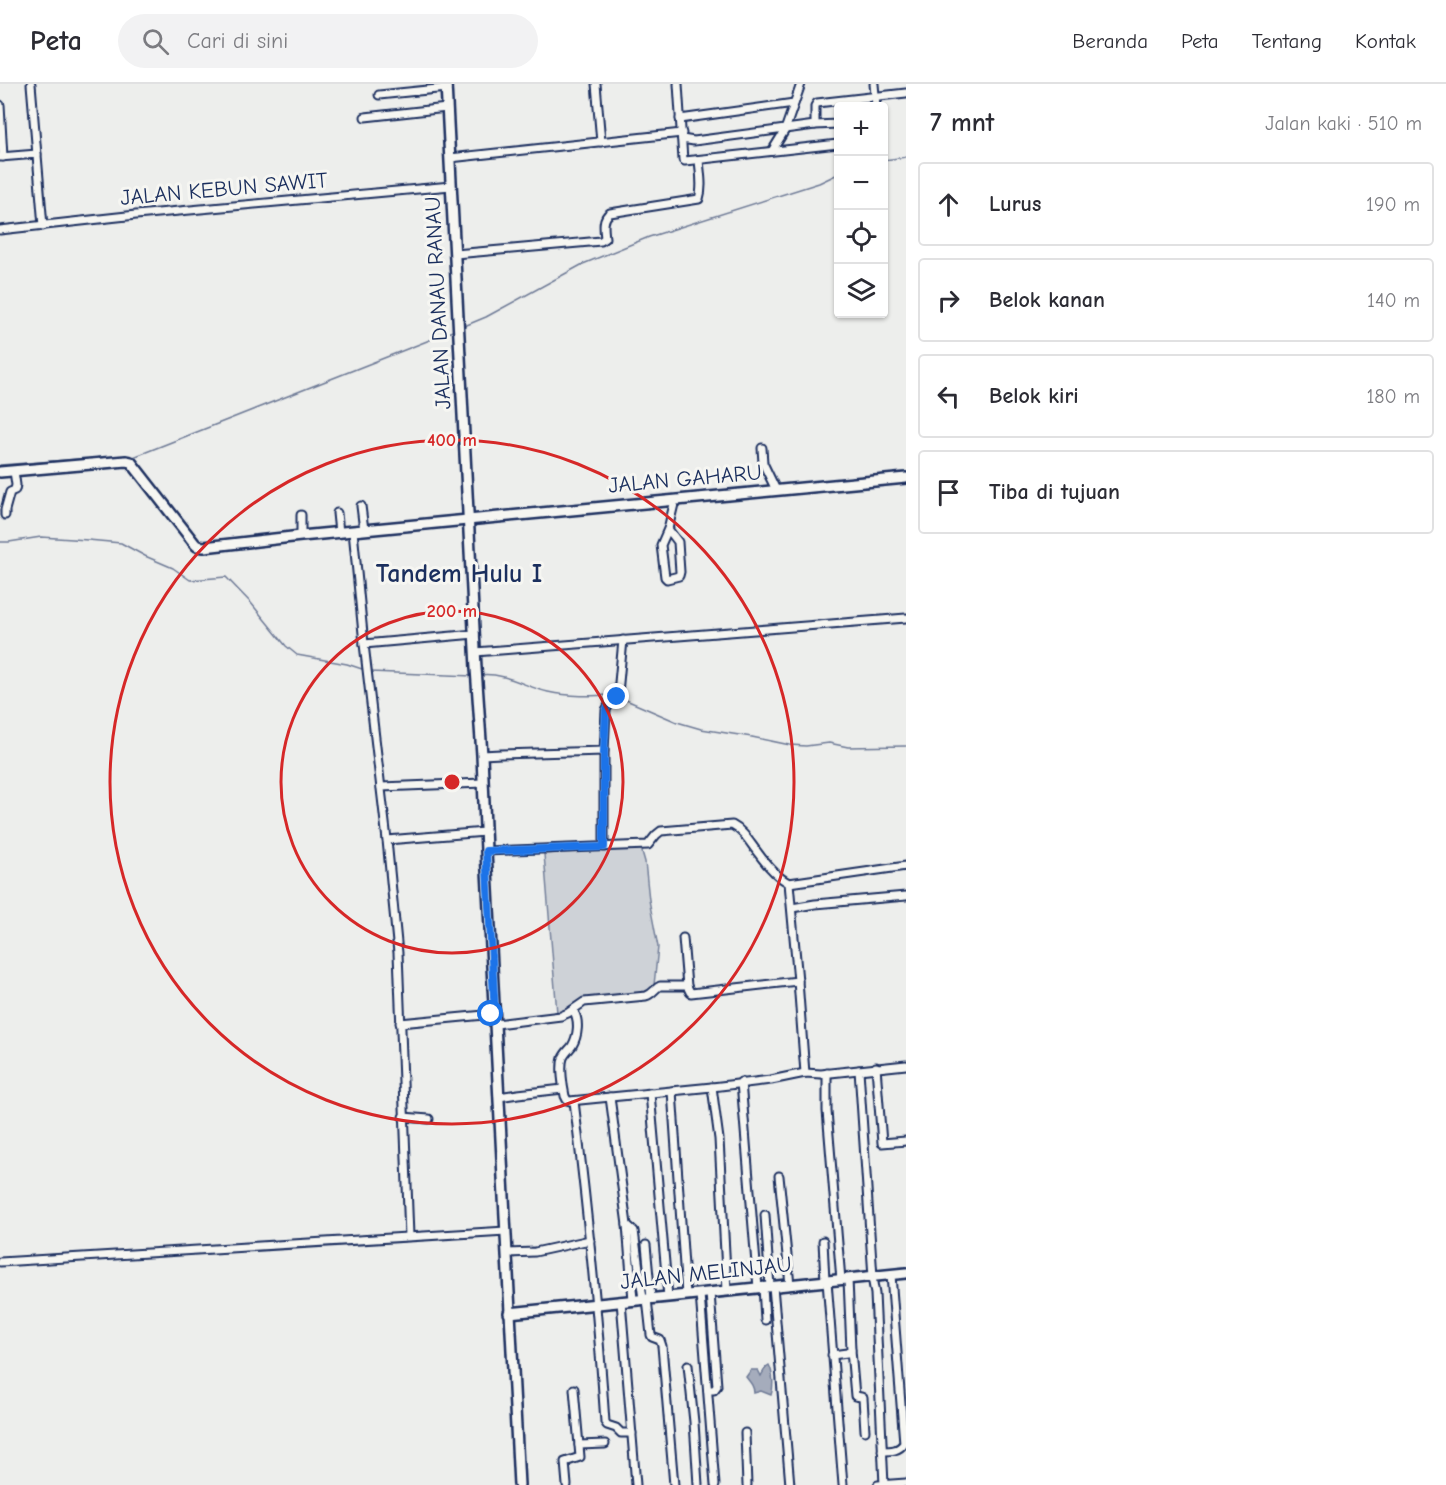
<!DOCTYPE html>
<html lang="id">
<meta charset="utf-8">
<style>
body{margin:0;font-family:"Comic Neue",sans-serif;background:#f2f2f3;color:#2b2b33}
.controls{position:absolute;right:18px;top:18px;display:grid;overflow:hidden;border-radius:6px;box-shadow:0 2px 4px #0004}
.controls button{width:54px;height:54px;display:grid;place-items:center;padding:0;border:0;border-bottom:2px solid #e1e1e2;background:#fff;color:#2b2b33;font:30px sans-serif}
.stop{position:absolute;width:18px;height:18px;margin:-14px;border:4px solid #1a73e8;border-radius:50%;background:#fff}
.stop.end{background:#1a73e8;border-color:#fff;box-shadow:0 2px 6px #0008}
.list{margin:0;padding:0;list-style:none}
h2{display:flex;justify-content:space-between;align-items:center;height:78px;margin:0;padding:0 24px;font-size:26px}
h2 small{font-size:20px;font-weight:400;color:#7c7c81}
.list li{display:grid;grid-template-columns:39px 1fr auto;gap:18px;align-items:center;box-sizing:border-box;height:84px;margin:0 12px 12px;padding:0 12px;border:2px solid #e1e1e2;border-radius:6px}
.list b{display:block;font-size:22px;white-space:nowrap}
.list em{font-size:20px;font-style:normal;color:#7c7c81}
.icon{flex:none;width:33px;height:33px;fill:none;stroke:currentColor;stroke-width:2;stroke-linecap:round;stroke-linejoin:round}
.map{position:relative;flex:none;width:906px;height:1401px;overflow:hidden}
header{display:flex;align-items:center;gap:36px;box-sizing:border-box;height:84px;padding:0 30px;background:#fff;border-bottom:2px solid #e1e1e2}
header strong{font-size:28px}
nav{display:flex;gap:33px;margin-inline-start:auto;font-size:21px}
.search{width:420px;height:54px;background:#f2f2f3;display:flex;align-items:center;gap:15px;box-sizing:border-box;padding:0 21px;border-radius:33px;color:#7c7c81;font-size:22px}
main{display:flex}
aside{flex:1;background:#fff}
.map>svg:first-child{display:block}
.green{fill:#ced2d7;stroke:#74809a;stroke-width:1.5}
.water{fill:#a5acbc;stroke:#6e7a96;stroke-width:1.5}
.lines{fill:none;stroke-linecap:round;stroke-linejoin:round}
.stream{stroke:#6e7a96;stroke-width:1.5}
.street-casing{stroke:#1b2f5e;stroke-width:11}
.secondary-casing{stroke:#1b2f5e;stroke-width:14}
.street{stroke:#f6f6f2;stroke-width:7}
.secondary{stroke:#f6f6f2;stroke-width:9}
.route{stroke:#1a73e8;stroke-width:8}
.ring{fill:none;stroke:#d62828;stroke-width:3}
.labels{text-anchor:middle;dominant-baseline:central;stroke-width:6;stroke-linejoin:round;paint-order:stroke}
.street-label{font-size:22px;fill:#1b2f5e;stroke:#f6f6f2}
.quarter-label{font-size:26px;font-weight:bold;fill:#1b2f5e;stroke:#f6f6f2}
.centre{fill:#d62828;stroke:#f6f6f2;stroke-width:3}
.ring-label{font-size:18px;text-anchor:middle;font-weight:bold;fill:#d62828;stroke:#f6f6f2;stroke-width:6;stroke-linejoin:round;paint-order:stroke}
</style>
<header>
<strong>Peta</strong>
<div class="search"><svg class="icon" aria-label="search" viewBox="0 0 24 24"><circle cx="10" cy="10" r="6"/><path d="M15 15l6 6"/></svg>Cari di sini</div>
<nav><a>Beranda</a><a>Peta</a><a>Tentang</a><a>Kontak</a></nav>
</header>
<main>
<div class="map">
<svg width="906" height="1401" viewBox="0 0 906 1401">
<rect width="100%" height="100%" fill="#edeeec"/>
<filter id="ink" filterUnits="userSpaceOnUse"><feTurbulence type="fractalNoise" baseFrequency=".0167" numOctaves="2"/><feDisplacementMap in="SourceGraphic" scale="12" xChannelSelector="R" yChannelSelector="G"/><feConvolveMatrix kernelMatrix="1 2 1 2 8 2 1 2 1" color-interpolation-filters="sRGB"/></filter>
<g filter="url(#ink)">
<polygon class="green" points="641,764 645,778 649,816 658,863 654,901 648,909 581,918 566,928 557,929 544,770"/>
<path class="water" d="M769 1281C773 1288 774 1303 771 1311L761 1307 754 1309C754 1302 750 1298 746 1293L751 1286H758L761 1292 766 1283Z"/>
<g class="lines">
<g class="stream">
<polyline points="884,76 906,73"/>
<polyline points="462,243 486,233 583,180 649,153 819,99 838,90"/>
<polyline points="131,374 455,246"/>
<polyline points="0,381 80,375 111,374"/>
<polyline points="0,458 9,458 41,453 88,456 121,459 145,472 173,484 190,496 226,493 251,519 286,562 297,571 347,580 365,586"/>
<polyline points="370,588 473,592"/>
<path d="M480 591C504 588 526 603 548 608 570 613 592 612 614 611"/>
<polyline points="626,616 677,638 701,645 752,653 790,661 806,662 829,659 848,663 906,662"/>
</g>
<defs>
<g id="street">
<polyline points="31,0 43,142"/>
<polyline points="596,0 601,58"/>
<polyline points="678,0 683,76 685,77 838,60"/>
<polyline points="874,0 876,22"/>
<polyline points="379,11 447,4"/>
<polyline points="0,21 3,73"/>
<polyline points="365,33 447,24"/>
<polyline points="680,35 794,19"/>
<polyline points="815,41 838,40"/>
<polyline points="682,55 694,57 815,41 815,22 817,19 906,9"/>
<polyline points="772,67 785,46 801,0"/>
<polyline points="0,73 37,70"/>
<polyline points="450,74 682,49"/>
<polyline points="0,146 136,131 451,102"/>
<path d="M455 170 601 157 605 154C604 145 602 134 610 129L699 115C703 103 700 89 699 76"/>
<polyline points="762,364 763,379 776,406"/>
<polyline points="361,422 364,446"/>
<polyline points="337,429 339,449"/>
<polyline points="5,431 5,426 10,408 15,406 16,401 14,387"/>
<polyline points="301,431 301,452"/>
<polyline points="668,445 678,458 680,488 679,492 667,495 665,493 661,461 668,445 675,416"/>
<polyline points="353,447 364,560 387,756 398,869 409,1152"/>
<polyline points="364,560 475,550"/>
<polyline points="475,568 906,534"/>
<polyline points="482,671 501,670 604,667"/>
<polyline points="381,703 483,699"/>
<polyline points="387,756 485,748"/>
<polyline points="604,763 604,667 606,626 610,619 617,613 618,609 623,556"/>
<path d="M486 767 648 761 656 751 661 747 732 741C744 747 750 759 758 769 766 780 777 793 789 799L906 782"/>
<polyline points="792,824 815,820 906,812"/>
<polyline points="683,854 687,902 690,908 691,909 798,897 789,799"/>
<polyline points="798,897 805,989"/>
<path d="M573 926C580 936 578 952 572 962 569 966 565 969 563 974 560 983 563 1003 565 1012L567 1016 570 1017 712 1003 771 996 805 989 821 990 906 981"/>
<polyline points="400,939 495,930"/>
<path d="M496 940 561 932 568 929 584 918 646 912C653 910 655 904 660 902H687"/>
<polyline points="876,983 882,1059 906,1057"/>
<polyline points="859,986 873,1193"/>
<polyline points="827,989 827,1027 841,1196"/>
<polyline points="741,998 758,1204"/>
<polyline points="712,1003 719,1055 727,1207"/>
<polyline points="672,1007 686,1211"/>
<polyline points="650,1009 668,1213"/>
<polyline points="499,1013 518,1010 563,1005"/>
<polyline points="610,1013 627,1141 633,1216"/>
<path d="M574 1017C587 1124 598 1230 605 1338L607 1341 616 1344 621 1349H632"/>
<polyline points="403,1033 429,1035"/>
<polyline points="779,1092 790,1201"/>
<polyline points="765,1131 770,1203"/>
<polyline points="627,1141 634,1147 643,1215"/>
<polyline points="823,1157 825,1197"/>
<polyline points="646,1161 651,1214"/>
<polyline points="507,1169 535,1168 590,1156"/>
<polyline points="0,1178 506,1147"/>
<polyline points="872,1193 875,1210 884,1401"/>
<polyline points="827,1197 843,1401"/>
<polyline points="773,1202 790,1401"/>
<polyline points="763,1203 765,1236"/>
<polyline points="700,1210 715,1401"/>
<polyline points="647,1215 651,1251 652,1253 660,1256 662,1262 674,1401"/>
<polyline points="621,1217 636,1401"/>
<polyline points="851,1266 855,1312 861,1313 863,1314 865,1347"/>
<polyline points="832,1271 847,1269 851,1266 848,1195"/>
<polyline points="688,1281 694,1338 698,1401"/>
<polyline points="708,1306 714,1306 717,1302 710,1209"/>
<polyline points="745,1349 747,1401"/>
<polyline points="579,1361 605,1360"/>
<path d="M882 1367C891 1367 899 1367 904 1359L891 1191"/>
<polyline points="567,1401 565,1378 580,1373 574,1305"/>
<polyline points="878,1401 906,1399"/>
</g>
<g id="secondary">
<polyline points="446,0 476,584 482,671 486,767 519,1401"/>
<polyline points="0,388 126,377 131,378 195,460 197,462 204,463 301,452 906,394"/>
<polyline points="509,1229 906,1189"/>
</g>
</defs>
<use href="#street" class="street-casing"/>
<use href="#secondary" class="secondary-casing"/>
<use href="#street" class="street"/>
<use href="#secondary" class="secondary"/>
</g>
</g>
<g class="lines" filter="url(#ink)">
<polyline class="route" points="491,930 495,930 486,767 604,763 604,668 606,626 610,619 617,613"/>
</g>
<g class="ring">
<circle cx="452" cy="698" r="171"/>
<circle cx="452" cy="698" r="342"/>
</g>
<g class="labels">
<g class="street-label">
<text transform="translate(224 105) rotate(-5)">JALAN KEBUN SAWIT</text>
<text transform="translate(438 219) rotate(-93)">JALAN DANAU RANAU</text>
<text transform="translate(685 395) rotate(-5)">JALAN GAHARU</text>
<text transform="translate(706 1189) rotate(-6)">JALAN MELINJAU</text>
</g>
<g class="quarter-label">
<text x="459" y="490">Tandem Hulu I</text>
</g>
</g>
<circle cx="452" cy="698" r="9" class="centre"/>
<g class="ring-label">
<text x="452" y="362">400 m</text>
<text x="452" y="533">200 m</text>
</g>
</svg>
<div class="controls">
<button>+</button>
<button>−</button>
<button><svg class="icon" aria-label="locate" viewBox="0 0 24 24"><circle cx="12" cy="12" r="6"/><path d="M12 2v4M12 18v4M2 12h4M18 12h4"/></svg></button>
<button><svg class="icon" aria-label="layers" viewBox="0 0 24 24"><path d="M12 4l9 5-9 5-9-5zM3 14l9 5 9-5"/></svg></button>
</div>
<div class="stop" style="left:491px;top:930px"></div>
<div class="stop end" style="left:617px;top:613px"></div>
</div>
<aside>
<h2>7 mnt<small>Jalan kaki · 510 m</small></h2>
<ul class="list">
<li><svg class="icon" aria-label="ahead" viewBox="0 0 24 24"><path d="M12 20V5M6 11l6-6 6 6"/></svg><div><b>Lurus</b></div><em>190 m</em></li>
<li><svg class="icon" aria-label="right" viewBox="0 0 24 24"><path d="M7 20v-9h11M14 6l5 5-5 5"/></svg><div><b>Belok kanan</b></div><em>140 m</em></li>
<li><svg class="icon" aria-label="left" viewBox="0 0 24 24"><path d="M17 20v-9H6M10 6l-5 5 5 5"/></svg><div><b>Belok kiri</b></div><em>180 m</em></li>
<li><svg class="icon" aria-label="arrive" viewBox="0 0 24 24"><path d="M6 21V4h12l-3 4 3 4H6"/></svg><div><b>Tiba di tujuan</b></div></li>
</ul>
</aside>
</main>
